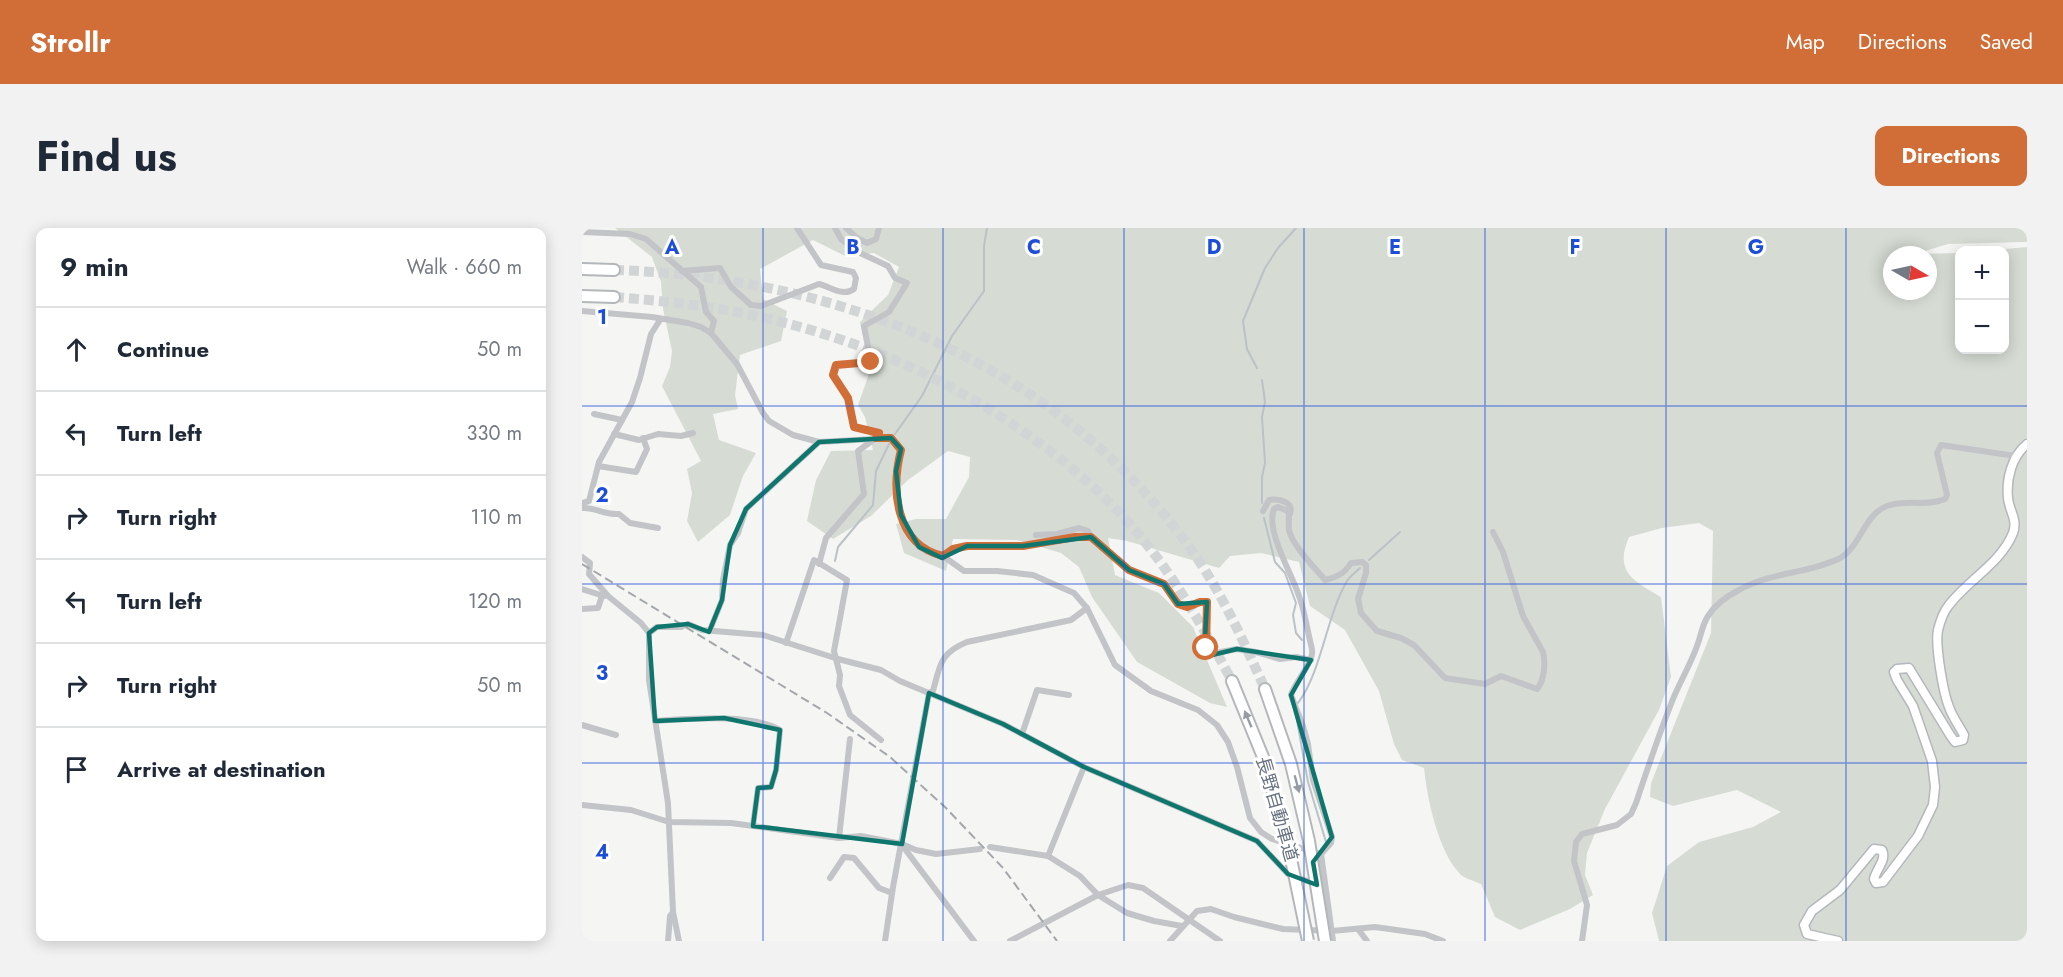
<!DOCTYPE html>
<meta charset="utf-8">
<style>
body{margin:0;font-family:Jost,"Noto Sans JP",sans-serif;background:#f2f2f3;color:#1f2937}
.controls{position:absolute;right:18px;top:18px;display:grid;overflow:hidden;border-radius:12px;box-shadow:0 3px 15px #0003}
.controls button{width:54px;height:54px;display:grid;place-items:center;padding:0;border:0;border-bottom:2px solid #e0e1e3;background:#fff;color:#1f2937;font:30px sans-serif}
.compass{position:absolute;left:1301px;top:18px;width:54px;height:54px;border-radius:50%;background:#fff;box-shadow:0 3px 15px #0003;rotate:99deg}
.stop{position:absolute;width:18px;height:18px;margin:-14px;border:4px solid #d16d37;border-radius:50%;background:#fff}
.stop.end{background:#d16d37;border-color:#fff;box-shadow:0 2px 6px #0008}
.list{margin:0;padding:0;list-style:none}
h2{display:flex;justify-content:space-between;align-items:center;height:78px;margin:0;padding:0 24px;font-size:26px}
h2 small{font-size:20px;font-weight:400;color:#747a83}
.list li{display:grid;grid-template-columns:39px 1fr auto;gap:18px;align-items:center;box-sizing:border-box;height:84px;padding:0 24px;border-top:2px solid #e0e1e3}
.list b{display:block;font-size:22px;white-space:nowrap}
.list em{font-size:20px;font-style:normal;color:#747a83}
.icon{flex:none;width:33px;height:33px;fill:none;stroke:currentColor;stroke-width:2;stroke-linecap:round;stroke-linejoin:round}
.map{position:relative;flex:none;width:1445px;height:713px;overflow:hidden;border-radius:12px}
header{display:flex;align-items:center;gap:36px;box-sizing:border-box;height:84px;padding:0 30px;background:#d16d37;color:#fff}
header strong{font-size:28px}
nav{display:flex;gap:33px;margin-inline-start:auto;font-size:21px}
.intro{display:flex;align-items:center;justify-content:space-between;box-sizing:border-box;height:144px;padding:0 36px}
h1{margin:0;font-size:42px}
.button{padding:15px 27px;border-radius:12px;background:#d16d37;color:#fff;font-size:21px;font-weight:700}
main{display:flex;gap:36px;padding:0 36px}
aside{flex:1;background:#fff;border-radius:12px;box-shadow:0 3px 15px #0003}
.map>svg:first-child{display:block}
.green{fill:#d6dcd4;fill-rule:evenodd}
.lines{fill:none;stroke-linecap:round;stroke-linejoin:round}
.stream{stroke:#bac2c7;stroke-width:2}
.motorway-tunnel{stroke:#d2d5d6;stroke-width:10;stroke-dasharray:10 5;stroke-linecap:butt}
.secondary-casing{stroke:#b4b7bc;stroke-width:11}
.motorway-casing{stroke:#b4b7ba;stroke-width:14}
.minor{stroke:#c2c4c7;stroke-width:6}
.secondary{stroke:#fff;stroke-width:8}
.motorway{stroke:#fff;stroke-width:10}
.rail{stroke:#a3a7ac;stroke-width:2;stroke-dasharray:9 4.5;stroke-linecap:butt}
.motorway-bridge-casing{stroke:#b4b7ba;stroke-width:14;stroke-linecap:butt}
.motorway-bridge{stroke:#fff;stroke-width:10}
.oneway{fill:#959ca6}
.route{stroke:#d16d37;stroke-width:8}
.marked{fill:none;stroke:#0f766e;stroke-width:4.5;stroke-linejoin:round}
.grid{fill:none;stroke:#1d4ed8;stroke-width:1.5;stroke-opacity:0.55}
.labels{text-anchor:middle;dominant-baseline:central;stroke-width:6;stroke-linejoin:round;paint-order:stroke}
.street-label{font-size:18px;fill:#687280;stroke:#fff}
.grid-label{font-size:20px;text-anchor:middle;font-weight:bold;fill:#1d4ed8;stroke:#fff;stroke-width:6;stroke-linejoin:round;paint-order:stroke}
</style>
<header>
<strong>Strollr</strong>
<nav><a>Map</a><a>Directions</a><a>Saved</a></nav>
</header>
<div class="intro"><h1>Find us</h1><a class="button">Directions</a></div>
<main>
<aside>
<h2>9 min<small>Walk · 660 m</small></h2>
<ul class="list">
<li><svg class="icon" aria-label="ahead" viewBox="0 0 24 24"><path d="M12 20V5M6 11l6-6 6 6"/></svg><div><b>Continue</b></div><em>50 m</em></li>
<li><svg class="icon" aria-label="left" viewBox="0 0 24 24"><path d="M17 20v-9H6M10 6l-5 5 5 5"/></svg><div><b>Turn left</b></div><em>330 m</em></li>
<li><svg class="icon" aria-label="right" viewBox="0 0 24 24"><path d="M7 20v-9h11M14 6l5 5-5 5"/></svg><div><b>Turn right</b></div><em>110 m</em></li>
<li><svg class="icon" aria-label="left" viewBox="0 0 24 24"><path d="M17 20v-9H6M10 6l-5 5 5 5"/></svg><div><b>Turn left</b></div><em>120 m</em></li>
<li><svg class="icon" aria-label="right" viewBox="0 0 24 24"><path d="M7 20v-9h11M14 6l5 5-5 5"/></svg><div><b>Turn right</b></div><em>50 m</em></li>
<li><svg class="icon" aria-label="arrive" viewBox="0 0 24 24"><path d="M6 21V4h12l-3 4 3 4H6"/></svg><div><b>Arrive at destination</b></div></li>
</ul>
</aside>
<div class="map">
<svg width="1445" height="713" viewBox="0 0 1445 713">
<rect width="100%" height="100%" fill="#f5f6f3"/>
<path class="green" d="M33 0H1445V14L1366 16 1333 26 1377 25 1378 122H1422V22H1412L1445 19V713H1077L1070 685 1085 638 1117 614 1171 599 1199 584 1155 562 1091 578 1068 569 1069 555 1129 405 1131 303 1117 295 1080 300 1047 309C1032 344 1051 352 1079 369L1089 449 1077 482 1023 581 1005 625 1003 647 1011 667 988 681 938 702 913 689 899 656C893 653 883 651 878 646 856 623 845 570 842 540L820 532 812 516 797 463 763 402 728 378 717 334 679 325 648 328 637 340 545 313 526 310 533 347 577 365 611 399 645 479 628 475 555 434 510 369 497 339 479 325 435 312 371 311 364 343 322 325 314 296 334 291H364L387 249 388 229 366 223 326 252 289 288 251 311 225 293 234 252 249 223 291 222 283 189 276 177 288 143 278 94 306 67 317 39 292 25 263 28 231 12 178 41 181 71 205 83 199 113 158 127 153 167 156 181 131 186 137 212 174 225 161 248 148 287 116 314 105 293 110 265 105 241 119 233 80 158 88 139 90 123 81 81 79 54 70 29ZM1310 27H1346V63H1310Z"/>
<g class="lines">
<g class="stream">
<polyline points="675,140 665,121 661,93 683,40 696,20 714,0"/>
<polyline points="680,152 683,174 680,189 683,235 680,249 680,275"/>
<polyline points="313,206 340,168 370,108 402,63 402,18 405,0"/>
<polyline points="682,290 693,334 703,345 714,375 711,387 714,405 720,412"/>
<polyline points="787,332 818,304"/>
<polyline points="253,333 256,319 291,277 294,243 307,216"/>
<path d="M716 475C740 443 744 389 765 353 768 348 774 344 778 340"/>
<polyline points="714,487 726,554 744,614"/>
</g>
<g class="motorway-tunnel">
<path d="M32 42C255 49 474 134 608 320 639 363 661 412 683 461"/>
<path d="M32 69C56 71 80 73 104 76 223 91 337 132 436 200 482 231 523 266 558 308 595 352 623 403 650 453"/>
</g>
<defs>
<path id="secondary" d="M1256 713 1225 706 1222 697 1230 683 1258 662 1292 621 1300 622C1305 632 1294 641 1292 651L1294 655 1301 654 1336 608 1351 577 1353 559 1350 533 1331 478 1315 452 1312 444 1315 441 1327 440 1368 507 1373 514 1381 512 1382 507C1377 498 1370 488 1367 479 1361 464 1353 417 1356 402 1358 394 1362 383 1367 377 1386 352 1419 335 1431 305 1436 291 1427 283 1426 270 1424 251 1430 228 1445 216"/>
<g id="motorway">
<polyline points="0,41 32,42"/>
<polyline points="0,68 32,69"/>
<polyline points="650,453 681,529 704,607"/>
<polyline points="683,461 709,536 727,613"/>
</g>
</defs>
<use href="#secondary" class="secondary-casing"/>
<use href="#motorway" class="motorway-casing"/>
<g class="minor">
<polyline points="264,0 275,10 285,15 294,11 297,0"/>
<polyline points="0,4 48,6 64,11 119,59 124,84 132,93 129,105"/>
<path d="M100 43 138 40 149 59 169 77 179 78 237 56C249 59 261 69 272 61L274 50 271 44 239 37 215 0"/>
<polyline points="0,83 70,89 106,95 119,99 129,105 155,136 181,185 187,193 211,207 237,214 309,210 319,221 314,243 314,268 323,298 337,319 361,328 382,343 415,343 451,347 492,365 505,380 533,437 569,463 616,482 635,497 646,514 655,539 668,590 679,604 690,611 739,626"/>
<polyline points="12,186 40,192"/>
<polyline points="32,206 57,212 76,206 99,208 111,205"/>
<polyline points="16,238 54,244 65,221 61,210"/>
<polyline points="0,275 7,273 17,234 50,174 58,150 69,106 78,92"/>
<path d="M0 280C14 279 21 287 37 286L48 295 76 300"/>
<path d="M681 283 687 272C697 270 712 274 708 286"/>
<polyline points="454,307 475,306 497,300 506,303 509,309"/>
<polyline points="361,328 371,321 385,318 441,318 493,309 509,309 547,342 582,356 596,376 605,379 618,374 625,374 623,414 625,424 627,426 655,421 674,424 698,431 714,429 729,432"/>
<polyline points="0,329 8,335 7,346 26,368 59,395 67,405 67,452 86,575 91,684 97,713"/>
<polyline points="237,336 244,310 282,266 276,223 294,210 297,205 272,199 266,170 251,147 254,137 289,134 282,98 307,84 325,55 313,50 306,38 276,24 259,11 253,0"/>
<polyline points="0,361 22,368"/>
<polyline points="0,381 16,380 20,368"/>
<polyline points="128,402 140,372 141,352 148,317 156,305 164,281 237,214"/>
<polyline points="67,405 75,399 99,399 106,396 120,402 181,407 256,431 299,442 318,453 421,496 502,539 675,613 706,646 736,657"/>
<polyline points="204,415 232,332 265,352 252,423 258,447 257,458 268,487 299,512"/>
<path d="M347 465 351 463C358 437 358 425 385 414L489 392 505 380"/>
<path d="M73 493C107 491 169 485 198 502L194 542 189 559 176 560 171 598"/>
<polyline points="0,497 34,507"/>
<polyline points="440,506 455,462 487,467"/>
<polyline points="0,577 49,582 87,594 149,595 257,610 279,608 320,616 334,622 354,626 398,621"/>
<polyline points="257,610 268,511"/>
<polyline points="320,617 392,713"/>
<polyline points="408,619 466,628 498,648 516,667 545,685 572,693 600,698"/>
<polyline points="466,628 502,539"/>
<polyline points="248,650 262,629 272,630 297,660 310,665"/>
<polyline points="776,701 785,713"/>
<polyline points="86,713 88,688 91,684"/>
<polyline points="303,713 311,659 347,465"/>
<polyline points="428,713 516,667 546,657 561,660 638,713"/>
<polyline points="588,713 615,683 629,681 652,689 701,701 750,703 793,699 843,706 861,713"/>
<path d="M751 713 739 626 749 615 750 609 731 552 726 516 721 498 709 467C713 454 729 437 730 426 731 421 728 414 727 408 724 395 722 381 717 368 710 346 683 302 692 281L696 279 706 283C708 290 706 295 707 302 710 317 733 340 743 352 755 349 762 346 769 335L780 334 784 337V345L776 371 779 385 795 403 819 410 832 417 863 450 903 456 919 448 955 461C962 453 964 436 961 424L941 388 921 324 911 304"/>
<path d="M1000 713 1005 677 992 633 994 614 1000 606 1035 597 1049 586 1054 575C1065 542 1076 509 1089 476 1096 457 1108 438 1115 418 1119 408 1120 397 1126 388 1133 377 1145 368 1157 362 1188 344 1225 346 1256 331 1279 320 1281 287 1305 278 1323 271 1345 279 1363 271L1365 267 1355 225 1359 217 1434 228"/>
</g>
<use href="#secondary" class="secondary"/>
<use href="#motorway" class="motorway"/>
<polyline class="rail" points="0,336 245,485 308,529 364,580 421,640 475,713"/>
<defs>
<g id="motorway-bridge">
<polyline points="704,607 726,713"/>
<polyline points="727,613 743,713"/>
</g>
</defs>
<use href="#motorway-bridge" class="motorway-bridge-casing"/>
<use href="#motorway-bridge" class="motorway-bridge"/>
</g>
<defs><path id="oneway-solid" d="M-6-.8H1V-3.2L6.5 0L1 3.2V.8H-6Z" transform="scale(1.5)"/></defs>
<g class="oneway">
<use href="#oneway-solid" transform="translate(666 491) rotate(-113)"/>
<use href="#oneway-solid" transform="translate(715 556) rotate(75)"/>
</g>
<g class="lines">
<path class="route" d="M289 134 254 137 251 147 266 170 272 199 297 205 294 210H309L319 222C309 261 313 317 361 328L371 321 385 318H441L493 309H509L547 342 582 356 596 376 605 379 618 374H625L624 420"/>
</g>
<path class="marked" d="M309 210 319 221 314 243 319 287 337 319 360 330 385 318H441L509 309 547 342 582 356 596 376 625 374 622 429 655 421 729 432 709 467 750 609 731 634 735 657 706 646 675 613 502 539 421 496 347 465 320 616 171 598 176 560 189 559 194 542 198 502 142 490 73 493 67 405 75 399 106 396 127 404 140 372 148 317 164 281 237 214Z"/>
<path class="grid" d="M181 0V713M361 0V713M542 0V713M722 0V713M903 0V713M1084 0V713M1264 0V713M0 178H1445M0 356H1445M0 535H1445"/>
<g class="labels">
<g class="street-label">
<text transform="translate(695 581) rotate(74)">長野自動車道</text>
</g>
</g>
<g class="grid-label">
<text x="90" y="26">A</text>
<text x="271" y="26">B</text>
<text x="452" y="26">C</text>
<text x="632" y="26">D</text>
<text x="813" y="26">E</text>
<text x="993" y="26">F</text>
<text x="1174" y="26">G</text>
<text x="20" y="96">1</text>
<text x="20" y="274">2</text>
<text x="20" y="452">3</text>
<text x="20" y="631">4</text>
</g>
</svg>
<div class="controls">
<button>+</button>
<button>−</button>
</div>
<svg class="compass" viewBox="-18 -18 36 36"><path d="M0-13l5 13h-10z" fill="#e53935"/><path d="M0 13l5-13h-10z" fill="#747a83"/></svg>
<div class="stop" style="left:624px;top:420px"></div>
<div class="stop end" style="left:289px;top:134px"></div>
</div>
</main>
